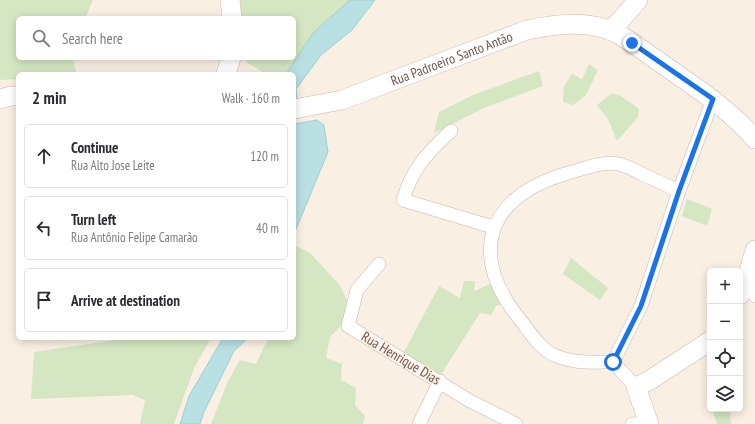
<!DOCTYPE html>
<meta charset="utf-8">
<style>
body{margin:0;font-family:"PT Sans Narrow",sans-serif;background:#f7f7f7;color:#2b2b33}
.controls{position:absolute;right:12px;bottom:12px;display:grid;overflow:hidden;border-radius:6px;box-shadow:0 2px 10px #0003}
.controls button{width:36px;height:36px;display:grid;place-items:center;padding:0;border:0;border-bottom:1px solid #e1e1e2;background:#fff;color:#2b2b33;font:20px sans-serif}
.stop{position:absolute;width:12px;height:12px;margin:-9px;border:3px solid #1a73e8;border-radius:50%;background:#fff}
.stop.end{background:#1a73e8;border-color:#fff;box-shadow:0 1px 4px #0008}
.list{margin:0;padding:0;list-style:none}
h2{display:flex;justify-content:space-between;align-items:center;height:52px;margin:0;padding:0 16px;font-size:17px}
h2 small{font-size:13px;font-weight:400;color:#7c7c81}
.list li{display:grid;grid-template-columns:26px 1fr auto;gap:12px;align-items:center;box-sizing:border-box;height:64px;margin:0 8px 8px;padding:0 8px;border:1px solid #e1e1e2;border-radius:6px}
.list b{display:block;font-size:15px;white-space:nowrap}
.list p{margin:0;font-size:13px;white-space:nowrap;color:#7c7c81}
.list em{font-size:13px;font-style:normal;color:#7c7c81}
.icon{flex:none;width:22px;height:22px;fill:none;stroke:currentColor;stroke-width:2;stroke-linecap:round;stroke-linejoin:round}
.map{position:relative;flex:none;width:755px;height:424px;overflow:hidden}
.search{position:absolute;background:#fff;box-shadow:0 2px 10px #0003;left:16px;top:16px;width:280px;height:44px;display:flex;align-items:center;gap:10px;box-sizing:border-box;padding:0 14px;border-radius:6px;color:#7c7c81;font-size:15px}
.panel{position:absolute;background:#fff;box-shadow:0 2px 10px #0003;left:16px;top:72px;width:280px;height:268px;border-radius:6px}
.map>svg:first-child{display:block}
.green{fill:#d4e6c2}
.water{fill:#b9e0e2;stroke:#a0d0d3}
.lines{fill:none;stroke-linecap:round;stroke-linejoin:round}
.street-casing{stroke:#cab6aa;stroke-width:14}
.secondary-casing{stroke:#cfb7ab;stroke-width:20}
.street{stroke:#fff;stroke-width:13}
.secondary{stroke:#fff;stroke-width:19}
.route{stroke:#1a73e8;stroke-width:5}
.labels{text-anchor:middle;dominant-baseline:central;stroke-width:3;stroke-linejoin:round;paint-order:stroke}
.street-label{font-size:14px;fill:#70554b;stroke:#fdf3e8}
</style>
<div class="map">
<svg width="755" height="424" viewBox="0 0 755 424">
<rect width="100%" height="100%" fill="#faefe3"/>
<g class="green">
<polygon points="0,0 93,0 85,18 18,18 18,58 72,58 77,74 18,74 18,79 0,80"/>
<polygon points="240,0 350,0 313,33 286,74 266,74 246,62 246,58 294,58 294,18 242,18"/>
<polygon points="589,64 598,70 586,95 573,105 563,102 564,86 572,74 582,79"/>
<polygon points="539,71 543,86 486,107 434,133 439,112 473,95"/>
<polygon points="612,93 621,96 639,109 638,117 617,141 608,119 597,105"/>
<polygon points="687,199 712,209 707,226 682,216"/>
<polygon points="294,245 310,253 327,271 341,287 350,308 349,318 330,337 326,358 342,364 341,380 356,388 355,405 365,416 363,424 211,424 228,381 240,360 256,364 268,338 294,338"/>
<polygon points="571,258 608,288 600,300 563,274"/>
<polygon points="464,281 475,281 474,291 490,284 502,304 496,306 491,315 480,313 440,376 403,354 439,286 460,298"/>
<polygon points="129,338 211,338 194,368 174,424 140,424 145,400 133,395 31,399 34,352"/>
<polygon points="712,409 731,409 730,417 731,424 717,424"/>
</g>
<g class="water">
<polygon points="350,0 375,0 352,30 321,55 296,89 297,100 294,101 294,74 286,74 313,33"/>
<polygon points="317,120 324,125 328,152 294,234 294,124"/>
<polygon points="223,338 248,338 234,351 204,412 200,424 180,424 189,396"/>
</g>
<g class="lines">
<defs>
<g id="street">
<path d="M451 131C427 153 412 169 403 200L493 227"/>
<polyline points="379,264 357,290 348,326 470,401 516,424"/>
<polyline points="747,278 755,296"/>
<polyline points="613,362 641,306 679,191 713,99"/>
<path d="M636 387 613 362C593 362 573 364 554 355 540 349 530 332 521 321 467 254 486 197 568 173 583 169 603 161 618 164 626 165 633 170 640 173 653 179 666 185 679 191"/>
<polyline points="419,424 440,381"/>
<polyline points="632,424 649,423"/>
</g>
<g id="secondary">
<polyline points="230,0 232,18"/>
<polyline points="611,31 638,0"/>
<polyline points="226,74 231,58"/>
<polyline points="0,99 11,96 18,96"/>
<path id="s1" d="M294 109 342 100 527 30C554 24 586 20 612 31 628 38 643 51 658 61 692 85 727 107 755 139"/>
<polyline points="740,295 747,278 755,250"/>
<polyline points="649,424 636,387 650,380 710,341"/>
</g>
</defs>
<use href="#street" class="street-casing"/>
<use href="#secondary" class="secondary-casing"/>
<use href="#street" class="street"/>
<use href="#secondary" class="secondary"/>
</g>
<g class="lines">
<polyline class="route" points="613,362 641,306 679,191 713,99 632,43"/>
</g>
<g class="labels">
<g class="street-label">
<text stroke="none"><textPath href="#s1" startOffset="166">Rua Padroeiro Santo Antão</textPath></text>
<text transform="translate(401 358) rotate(31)">Rua Henrique Dias</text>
</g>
</g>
</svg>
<div class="controls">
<button>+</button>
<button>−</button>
<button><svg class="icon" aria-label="locate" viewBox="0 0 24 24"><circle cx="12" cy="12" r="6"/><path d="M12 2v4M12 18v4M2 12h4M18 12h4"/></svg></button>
<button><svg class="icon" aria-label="layers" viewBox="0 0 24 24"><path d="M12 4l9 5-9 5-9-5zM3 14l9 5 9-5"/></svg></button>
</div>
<div class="stop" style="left:613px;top:362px"></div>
<div class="stop end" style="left:632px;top:43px"></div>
<div class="search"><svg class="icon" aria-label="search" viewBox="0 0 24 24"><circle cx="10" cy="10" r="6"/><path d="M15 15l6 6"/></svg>Search here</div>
<section class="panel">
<h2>2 min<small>Walk · 160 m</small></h2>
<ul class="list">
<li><svg class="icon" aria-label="ahead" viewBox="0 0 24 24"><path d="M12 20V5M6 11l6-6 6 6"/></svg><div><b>Continue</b><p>Rua Alto Jose Leite</p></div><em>120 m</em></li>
<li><svg class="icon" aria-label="left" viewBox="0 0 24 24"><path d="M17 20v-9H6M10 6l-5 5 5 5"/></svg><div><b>Turn left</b><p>Rua Antônio Felipe Camarão</p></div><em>40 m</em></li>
<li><svg class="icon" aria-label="arrive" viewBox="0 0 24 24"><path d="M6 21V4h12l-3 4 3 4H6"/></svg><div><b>Arrive at destination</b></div></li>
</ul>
</section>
</div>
